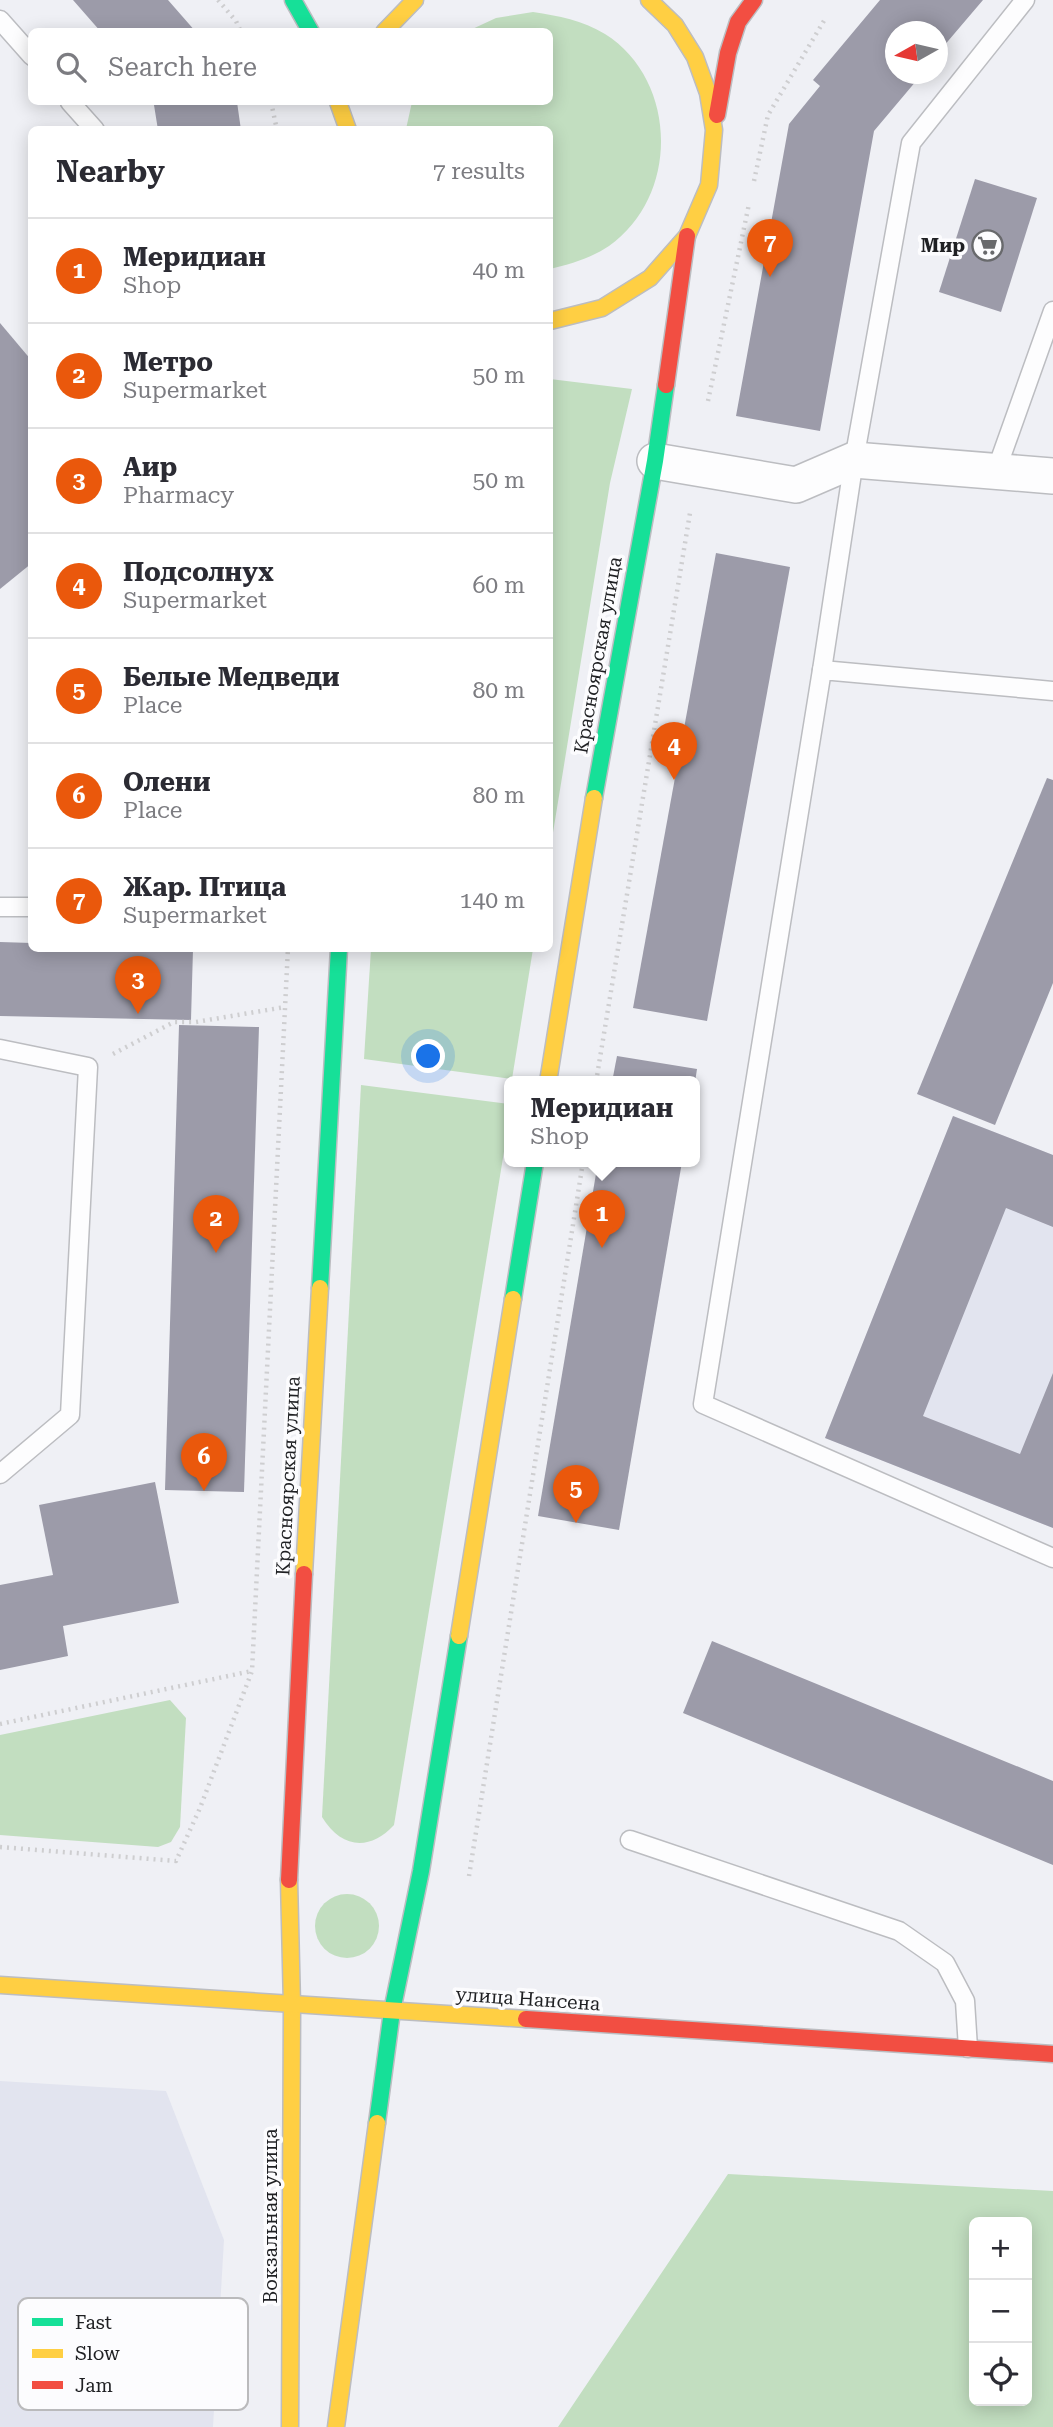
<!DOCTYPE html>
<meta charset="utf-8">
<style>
body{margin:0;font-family:"Roboto Serif",serif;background:#f2f2f3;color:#2b2b33}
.controls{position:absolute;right:21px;bottom:21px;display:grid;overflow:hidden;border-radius:10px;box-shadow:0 4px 18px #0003}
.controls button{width:63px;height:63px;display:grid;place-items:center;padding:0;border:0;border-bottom:2px solid #e1e1e2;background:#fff;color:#2b2b33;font:35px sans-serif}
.compass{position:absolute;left:885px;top:21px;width:63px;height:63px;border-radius:50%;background:#fff;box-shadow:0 4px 18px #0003;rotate:262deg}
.you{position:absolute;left:429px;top:1057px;width:24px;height:24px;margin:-18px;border:5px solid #fff;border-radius:50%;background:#1a73e8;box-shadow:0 0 0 10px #1a73e833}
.badge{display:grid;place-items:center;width:46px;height:46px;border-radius:50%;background:#ea580c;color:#fff;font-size:23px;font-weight:700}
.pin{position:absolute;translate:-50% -58px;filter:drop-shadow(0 2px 4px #0008)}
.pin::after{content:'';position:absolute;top:37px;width:24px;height:21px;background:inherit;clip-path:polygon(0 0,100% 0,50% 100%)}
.popup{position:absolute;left:504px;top:1076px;width:196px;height:91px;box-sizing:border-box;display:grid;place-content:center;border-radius:10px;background:#fff;filter:drop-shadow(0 2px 5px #0005);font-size:23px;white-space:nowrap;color:#7c7c81}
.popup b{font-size:26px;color:#2b2b33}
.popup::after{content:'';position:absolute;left:50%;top:100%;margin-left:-14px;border:14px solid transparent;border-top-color:#fff}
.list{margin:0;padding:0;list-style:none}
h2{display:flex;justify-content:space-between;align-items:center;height:91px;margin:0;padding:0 28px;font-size:30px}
h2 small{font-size:23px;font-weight:400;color:#7c7c81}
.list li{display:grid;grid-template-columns:46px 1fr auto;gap:21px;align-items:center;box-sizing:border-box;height:105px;padding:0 28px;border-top:2px solid #e1e1e2}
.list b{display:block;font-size:26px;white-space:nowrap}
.list p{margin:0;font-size:23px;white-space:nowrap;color:#7c7c81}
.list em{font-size:23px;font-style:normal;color:#7c7c81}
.icon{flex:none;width:38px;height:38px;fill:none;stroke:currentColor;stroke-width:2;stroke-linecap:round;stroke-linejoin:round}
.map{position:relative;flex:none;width:1053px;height:2427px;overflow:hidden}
.search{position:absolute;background:#fff;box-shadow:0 4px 18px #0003;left:28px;top:28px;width:525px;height:77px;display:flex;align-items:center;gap:18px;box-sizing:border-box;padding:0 24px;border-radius:10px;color:#7c7c81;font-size:26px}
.panel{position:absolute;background:#fff;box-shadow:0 4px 18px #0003;left:28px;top:126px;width:525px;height:826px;border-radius:10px}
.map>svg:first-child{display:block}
.built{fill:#e2e4ef}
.green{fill:#c2dec0;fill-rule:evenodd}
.building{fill:#9c9ba9}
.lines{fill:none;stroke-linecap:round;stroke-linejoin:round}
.lane-casing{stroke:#bcbdc1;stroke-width:21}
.street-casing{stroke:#bcbdc1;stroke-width:38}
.fast-casing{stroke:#bcbdc1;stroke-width:19}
.slow-casing{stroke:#bcbdc1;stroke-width:19}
.jam-casing{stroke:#bcbdc1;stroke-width:19}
.path{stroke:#ceced0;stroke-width:4.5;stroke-dasharray:2 5;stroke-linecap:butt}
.lane{stroke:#fdfdfe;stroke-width:18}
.street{stroke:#fdfdfe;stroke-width:35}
.fast{stroke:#16e098;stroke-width:16}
.slow{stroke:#ffcf43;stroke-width:16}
.jam{stroke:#f24e42;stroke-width:16}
.labels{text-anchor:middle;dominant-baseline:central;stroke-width:7;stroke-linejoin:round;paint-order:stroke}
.poi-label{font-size:19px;font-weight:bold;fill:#1f2023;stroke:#fcfcfe;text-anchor:end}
.street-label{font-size:19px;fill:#1f2023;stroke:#fcfcfe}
.key{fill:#fcfcfe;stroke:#bababc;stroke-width:2}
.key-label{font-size:19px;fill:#1f2023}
</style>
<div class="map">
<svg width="1053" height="2427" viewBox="0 0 1053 2427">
<rect width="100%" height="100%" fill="#eff0f5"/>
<g class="built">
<polygon points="953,1116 1053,1155 1053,1528 825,1438"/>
<polygon points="0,2081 166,2091 224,2240 213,2427 0,2427"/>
</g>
<g class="green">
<path d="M533 12C559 16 582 20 605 34 678 80 680 196 609 246 591 258 571 264 550 269V130L406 129 412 102H550V32L468 31 496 18Z"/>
<polygon points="550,379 632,389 610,483 550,851"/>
<polygon points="371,949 533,949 512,1079 364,1059"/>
<path d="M361 1085 509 1104V1121L394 1825C369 1852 341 1848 322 1817Z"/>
<polygon points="170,1700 186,1718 180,1827 171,1842 158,1847 0,1835 0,1735"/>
<circle cx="347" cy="1926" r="32"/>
<path d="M728 2174 1053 2191V2427H558ZM1027 2222V2401H974V2222Z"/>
</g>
<g class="building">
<polygon points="73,0 168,0 196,32 101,32"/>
<polygon points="880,0 983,0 937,54 937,32 895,32 895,74 922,74 874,131 820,431 736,416 789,124 820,86 813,80"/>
<polygon points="151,102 237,102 241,130 158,130 154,105"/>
<polygon points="975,179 1037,198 1001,312 939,292"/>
<polygon points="0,323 32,361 32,563 0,589"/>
<polygon points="716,553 790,567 707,1021 633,1008"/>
<polygon points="1047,778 1053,780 1053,983 995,1125 917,1094"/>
<polygon points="0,942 32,943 32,948 193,949 191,1020 0,1016"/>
<polygon points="179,1025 259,1027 244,1492 165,1490"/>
<polygon points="617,1056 697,1069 695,1082 612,1082"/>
<polygon points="953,1116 1053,1155 1053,1227 1006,1208 923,1416 1020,1454 1053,1373 1053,1528 825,1438"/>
<polygon points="598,1162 682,1162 619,1530 538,1516"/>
<polygon points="155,1482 179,1603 63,1626 68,1656 0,1670 0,1585 53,1575 39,1505"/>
<polygon points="712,1641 1053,1781 1053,1865 683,1713"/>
</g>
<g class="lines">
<defs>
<g id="lane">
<polyline points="0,20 32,56"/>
<polyline points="70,102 95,130"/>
<polyline points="996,471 1053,311"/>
<polyline points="822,670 854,460 911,143 1025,0"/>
<polyline points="1053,691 822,670 703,1404 1053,1558"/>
<polyline points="0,907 32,907"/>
<polyline points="0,1049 88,1067 70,1415 0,1474"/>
<polyline points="630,1840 899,1931 945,1963 965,2001 968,2048"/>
</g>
<polyline id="street" points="655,461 796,485 854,460 1053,476"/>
<g id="fast">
<polyline points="293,0 311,32"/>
<polyline points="594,798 655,461 666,385"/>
<polyline points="320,1288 339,948"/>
<polyline points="513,1299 535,1162"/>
<polyline points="377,2123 392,2011 421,1871 459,1636"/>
</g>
<g id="slow">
<polyline points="384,32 415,0"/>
<polyline points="338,102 348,130"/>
<polyline points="550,321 602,308 650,278 687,236 709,185 714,130 708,93 695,57 675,25 649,0"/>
<polyline points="548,1082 594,798"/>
<polyline points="304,1574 320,1288"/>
<polyline points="459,1636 513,1299"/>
<polyline points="289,1880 292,2006 290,2427"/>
<polyline points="0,1985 526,2019"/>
<polyline points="336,2427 377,2123"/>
</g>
<g id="jam">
<polyline points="717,115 728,53 738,22 754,0"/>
<polyline points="666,385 687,236"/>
<polyline points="289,1880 304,1574"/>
<polyline points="526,2019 1053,2054"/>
</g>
</defs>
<use href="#lane" class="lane-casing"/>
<use href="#street" class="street-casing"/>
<use href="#fast" class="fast-casing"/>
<use href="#slow" class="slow-casing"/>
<use href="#jam" class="jam-casing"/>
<g class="path">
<polyline points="218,0 236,21 241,32"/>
<polyline points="271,102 277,130"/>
<polyline points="754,181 768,115 825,19"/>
<polyline points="708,401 749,204"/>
<polyline points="113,1054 174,1022 196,1022 285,1007"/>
<polyline points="596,1082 690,513"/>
<polyline points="0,1724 252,1671"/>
<polyline points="0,1847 176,1861 200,1808 252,1671 288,948"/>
<polyline points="469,1876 583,1162"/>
</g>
<use href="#lane" class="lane"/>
<use href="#street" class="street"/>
<use href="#fast" class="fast"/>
<use href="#slow" class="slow"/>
<use href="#jam" class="jam"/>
</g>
<defs>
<symbol id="supermarket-ring" viewBox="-11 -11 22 22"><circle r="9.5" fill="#fcfcfe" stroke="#68696c" stroke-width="1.5"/><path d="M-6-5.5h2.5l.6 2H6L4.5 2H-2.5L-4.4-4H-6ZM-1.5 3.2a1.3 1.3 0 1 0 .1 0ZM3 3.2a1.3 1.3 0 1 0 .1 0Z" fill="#68696c"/></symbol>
</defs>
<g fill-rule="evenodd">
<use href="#supermarket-ring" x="970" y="228" width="35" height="35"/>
</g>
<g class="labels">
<g class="poi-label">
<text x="965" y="245">Мир</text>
</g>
<g class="street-label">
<text transform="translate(598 655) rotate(-80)">Красноярская улица</text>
<text transform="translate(288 1476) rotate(-87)">Красноярская улица</text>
<text transform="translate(528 1999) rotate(4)">улица Нансена</text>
<text transform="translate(270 2216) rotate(-90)">Вокзальная улица</text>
</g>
</g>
<rect x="18" y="2298" width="230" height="112" rx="10" class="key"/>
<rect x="32" y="2318" width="31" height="8" fill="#16e098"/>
<rect x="32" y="2349" width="31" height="9" fill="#ffcf43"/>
<rect x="32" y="2381" width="31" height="8" fill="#f24e42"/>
<g class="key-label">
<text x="75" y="2329">Fast</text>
<text x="75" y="2360">Slow</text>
<text x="75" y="2392">Jam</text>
</g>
</svg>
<div class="controls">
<button>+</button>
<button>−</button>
<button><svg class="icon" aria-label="locate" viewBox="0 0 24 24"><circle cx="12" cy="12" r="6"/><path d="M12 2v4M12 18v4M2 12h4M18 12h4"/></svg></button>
</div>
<svg class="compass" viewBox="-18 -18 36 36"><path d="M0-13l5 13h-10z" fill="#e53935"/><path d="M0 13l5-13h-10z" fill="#7c7c81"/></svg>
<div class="you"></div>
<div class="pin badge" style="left:602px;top:1248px">1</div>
<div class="popup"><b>Меридиан</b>Shop</div>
<div class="pin badge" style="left:216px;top:1253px">2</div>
<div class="pin badge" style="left:138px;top:1014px">3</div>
<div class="pin badge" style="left:674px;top:780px">4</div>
<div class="pin badge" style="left:576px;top:1523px">5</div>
<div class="pin badge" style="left:204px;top:1491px">6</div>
<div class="pin badge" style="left:770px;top:277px">7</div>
<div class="search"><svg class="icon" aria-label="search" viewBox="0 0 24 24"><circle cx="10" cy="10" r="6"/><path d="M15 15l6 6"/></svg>Search here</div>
<section class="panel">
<h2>Nearby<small>7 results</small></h2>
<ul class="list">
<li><span class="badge">1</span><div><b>Меридиан</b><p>Shop</p></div><em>40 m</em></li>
<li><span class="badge">2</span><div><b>Метро</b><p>Supermarket</p></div><em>50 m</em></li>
<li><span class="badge">3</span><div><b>Аир</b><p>Pharmacy</p></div><em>50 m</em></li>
<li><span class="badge">4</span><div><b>Подсолнух</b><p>Supermarket</p></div><em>60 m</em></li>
<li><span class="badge">5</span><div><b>Белые Медведи</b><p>Place</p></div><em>80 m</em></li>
<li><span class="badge">6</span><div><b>Олени</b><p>Place</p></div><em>80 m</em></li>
<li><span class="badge">7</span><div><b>Жар. Птица</b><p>Supermarket</p></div><em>140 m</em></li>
</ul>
</section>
</div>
